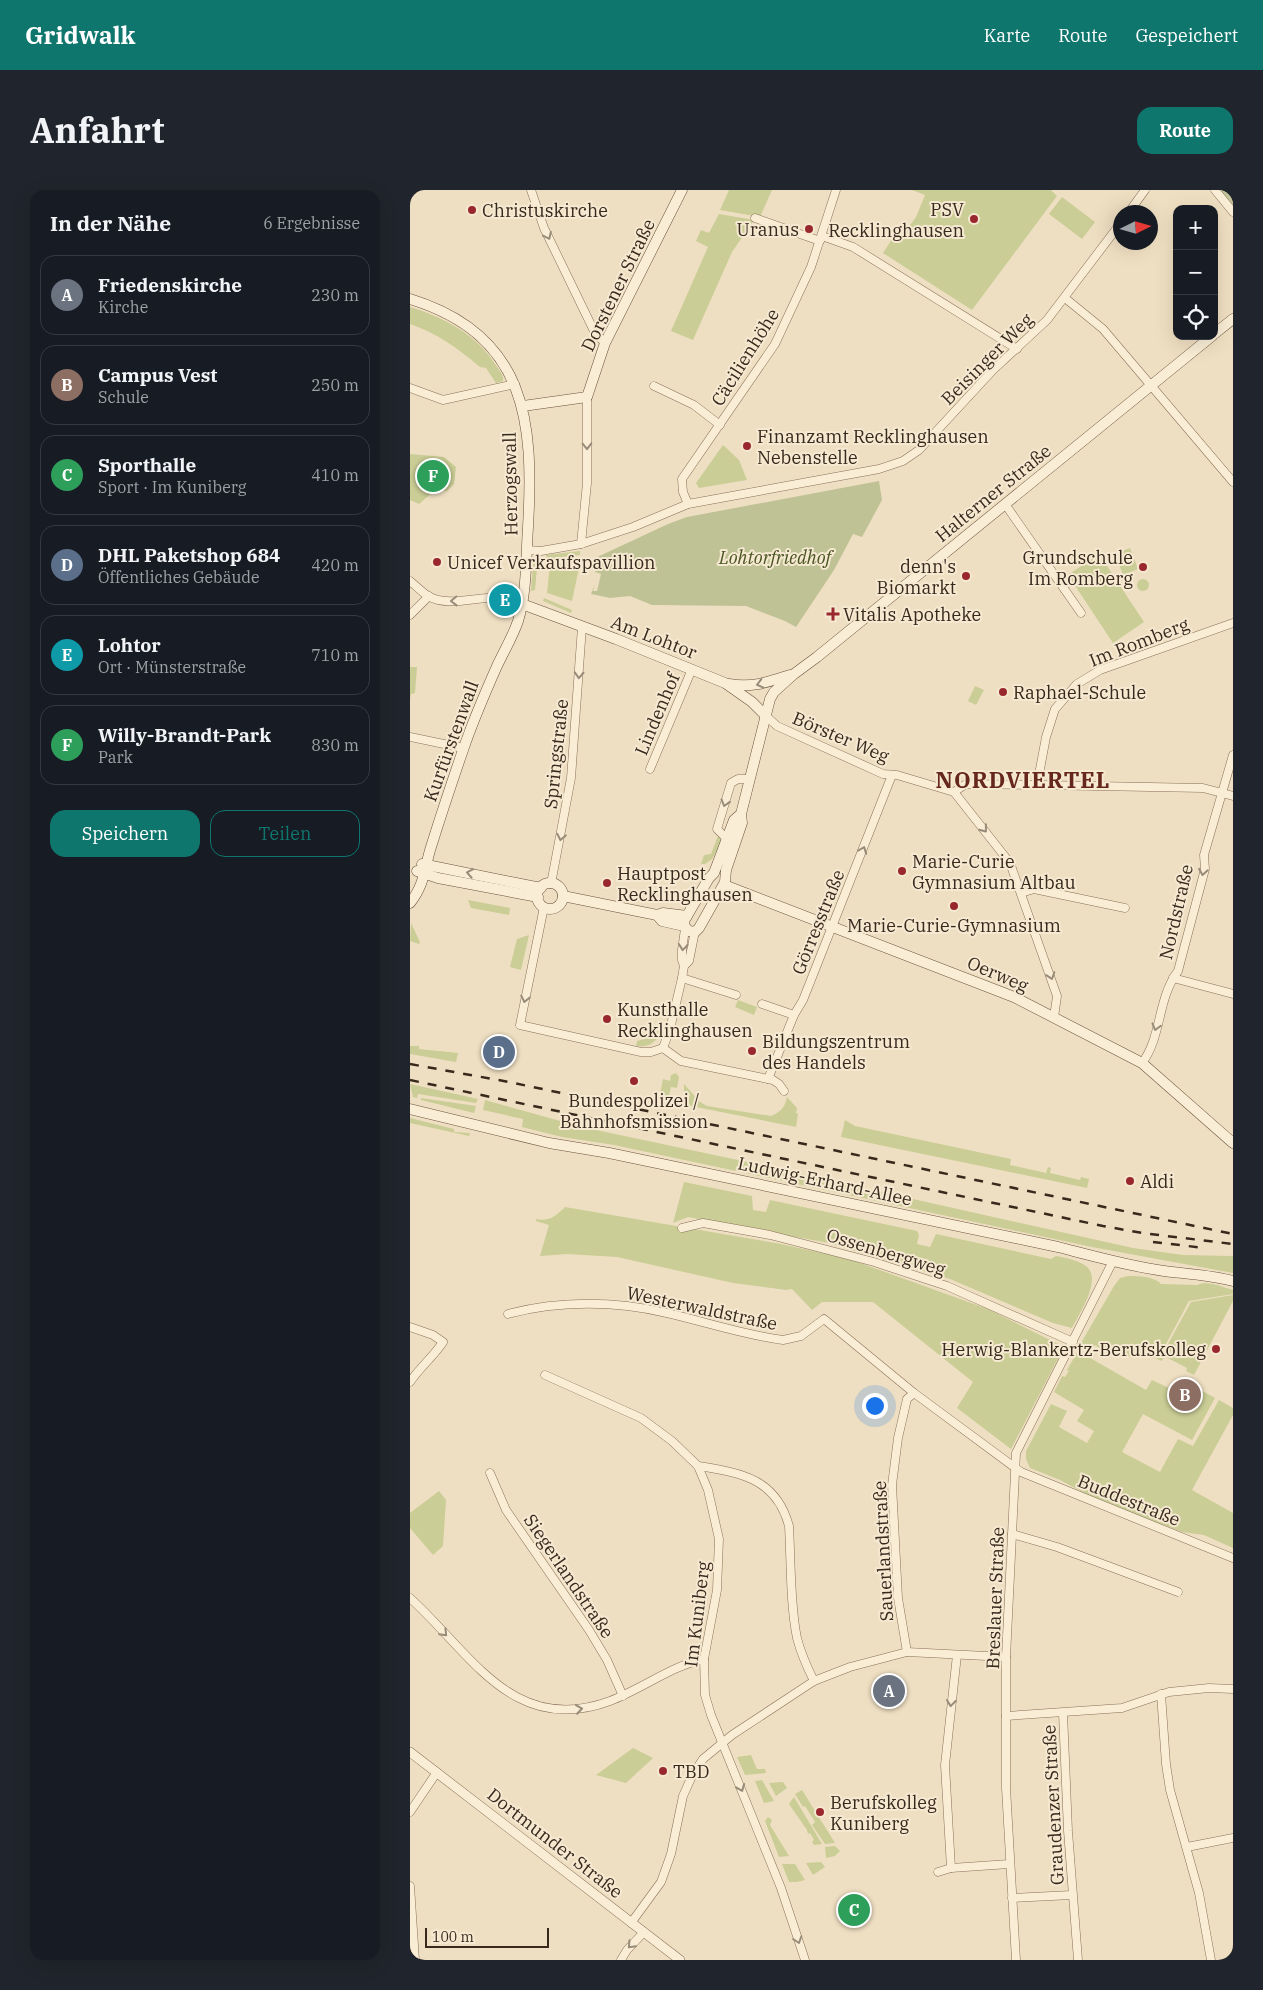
<!DOCTYPE html>
<html lang="de">
<meta charset="utf-8">
<style>
body{margin:0;font-family:"IBM Plex Serif",serif;background:#20242c;color:#f1f3f6}
.controls{position:absolute;right:15px;top:15px;display:grid;overflow:hidden;border-radius:10px;box-shadow:0 5px 20px #0002}
.controls button{width:45px;height:45px;display:grid;place-items:center;padding:0;border:0;border-bottom:1px solid #363941;background:#171b24;color:#f1f3f6;font:25px sans-serif}
.compass{position:absolute;left:703px;top:15px;width:45px;height:45px;border-radius:50%;background:#171b24;box-shadow:0 5px 20px #0002;rotate:85deg}
.scale{position:absolute;left:15px;bottom:12px;width:124px;box-sizing:border-box;padding-left:5px;border:2px solid #38291d;border-top:0;font-size:14px;line-height:18px;white-space:nowrap;color:#38291d;-webkit-text-stroke:4px #f6e9d1;paint-order:stroke}
.you{position:absolute;left:464px;top:1215px;width:18px;height:18px;margin:-12px;border:4px solid #fff;border-radius:50%;background:#1a73e8;box-shadow:0 0 0 8px #1a73e833}
.badge{display:grid;place-items:center;width:32px;height:32px;border-radius:50%;background:#0f766e;color:#fff;font-size:16px;font-weight:700}
.pin{position:absolute;translate:-50% -50%;border:2px solid #fff;box-shadow:0 1px 5px #0006}
.list{margin:0;padding:0;list-style:none}
h2{display:flex;justify-content:space-between;align-items:center;height:65px;margin:0;padding:0 20px;font-size:21px}
h2 small{font-size:16px;font-weight:400;color:#9ea1a6}
.list li{display:grid;grid-template-columns:32px 1fr auto;gap:15px;align-items:center;box-sizing:border-box;height:80px;margin:0 10px 10px;padding:0 10px;border:1px solid #363941;border-radius:15px}
.list b{display:block;font-size:19px;white-space:nowrap}
.list p{margin:0;font-size:16px;white-space:nowrap;color:#9ea1a6}
.list em{font-size:16px;font-style:normal;color:#9ea1a6}
.actions{display:flex;gap:10px;padding:15px 20px}
.actions a{flex:1;padding:11px 0;border:1px solid #0f766e;border-radius:15px;text-align:center;font-size:18px;color:#0f766e}
.actions .main{background:#0f766e;color:#fff}
.icon{flex:none;width:28px;height:28px;fill:none;stroke:currentColor;stroke-width:2;stroke-linecap:round;stroke-linejoin:round}
.map{position:relative;flex:none;width:823px;height:1770px;overflow:hidden;border-radius:15px}
header{display:flex;align-items:center;gap:30px;box-sizing:border-box;height:70px;padding:0 25px;background:#0f766e;color:#fff}
header strong{font-size:24px}
nav{display:flex;gap:28px;margin-inline-start:auto;font-size:18px}
.intro{display:flex;align-items:center;justify-content:space-between;box-sizing:border-box;height:120px;padding:0 30px}
h1{margin:0;font-size:35px}
.button{padding:12px 22px;border-radius:15px;background:#0f766e;color:#fff;font-size:18px;font-weight:700}
main{display:flex;gap:30px;padding:0 30px}
aside{flex:1;background:#171b24;border-radius:15px;box-shadow:0 5px 20px #0002}
.map>svg:first-child{display:block}
.green{fill:#cacd95}
.cemetery{fill:#bfc295}
.lines{fill:none;stroke-linecap:round;stroke-linejoin:round}
.minor-casing{stroke:#897059;stroke-width:9}
.tertiary-casing{stroke:#897059;stroke-width:10}
.secondary-casing{stroke:#6b513c;stroke-width:11}
.minor{stroke:#f9edd5;stroke-width:8}
.tertiary{stroke:#f9edd5;stroke-width:9}
.secondary{stroke:#f9edd5;stroke-width:10}
.rail{stroke:#38291d;stroke-width:2.5;stroke-dasharray:9 9;stroke-linecap:butt}
.oneway{stroke:#988b79}
.poi-dot{fill:#99272e;stroke:#f6e9d1;stroke-width:2}
.labels{text-anchor:middle;dominant-baseline:central;stroke-width:4;stroke-linejoin:round;paint-order:stroke}
.poi-label{font-size:18px;fill:#38291d;stroke:#f6e9d1;text-anchor:start}
.street-label{font-size:18px;fill:#38291d;stroke:#f6e9d1}
.park-label{font-size:18px;font-style:italic;fill:#4b5523;stroke:#f6e9d1}
.district-label{font-size:22px;font-weight:bold;letter-spacing:1px;fill:#66271c;stroke:#f6e9d1}
</style>
<header>
<strong>Gridwalk</strong>
<nav><a>Karte</a><a>Route</a><a>Gespeichert</a></nav>
</header>
<div class="intro"><h1>Anfahrt</h1><a class="button">Route</a></div>
<main>
<aside>
<h2>In der Nähe<small>6 Ergebnisse</small></h2>
<ul class="list">
<li><span class="badge" style="background:#6b7280">A</span><div><b>Friedenskirche</b><p>Kirche</p></div><em>230 m</em></li>
<li><span class="badge" style="background:#8d6e63">B</span><div><b>Campus Vest</b><p>Schule</p></div><em>250 m</em></li>
<li><span class="badge" style="background:#2e9e5b">C</span><div><b>Sporthalle</b><p>Sport · Im Kuniberg</p></div><em>410 m</em></li>
<li><span class="badge" style="background:#5c6f8a">D</span><div><b>DHL Paketshop 684</b><p>Öffentliches Gebäude</p></div><em>420 m</em></li>
<li><span class="badge" style="background:#0f9aa8">E</span><div><b>Lohtor</b><p>Ort · Münsterstraße</p></div><em>710 m</em></li>
<li><span class="badge" style="background:#2e9e5b">F</span><div><b>Willy-Brandt-Park</b><p>Park</p></div><em>830 m</em></li>
</ul>
<div class="actions"><a class="main">Speichern</a><a>Teilen</a></div>
</aside>
<div class="map">
<svg width="823" height="1770" viewBox="0 0 823 1770">
<rect width="100%" height="100%" fill="#efdfc2"/>
<g class="green">
<polygon points="319,0 362,0 350,27 310,20"/>
<polygon points="502,0 641,0 647,6 562,120 473,63 484,46 497,39 506,27 515,5"/>
<polygon points="652,7 685,32 672,49 639,24"/>
<polygon points="309,24 344,30 322,62 283,150 261,141 298,57 286,51 291,40 299,43"/>
<path d="M0 117C33 127 66 144 85 174 89 180 94 185 93 191L86 193 76 178 70 177C47 158 29 144 0 134Z"/>
<polygon points="313,255 329,270 337,290 289,298 286,293"/>
<polygon points="0,264 34,267 46,277 44,294 37,301 24,301 9,314 0,310"/>
<polygon points="720,358 728,379 713,385 705,364"/>
<polygon points="170,361 170,365 137,369 136,365"/>
<polygon points="689,364 734,432 703,453 658,385"/>
<polygon points="128,367 125,400 121,401 123,374"/>
<polygon points="168,371 170,373 162,411 137,403 140,375"/>
<circle cx="733" cy="395" r="6"/>
<polygon points="134,408 162,420 161,423 133,411"/>
<polygon points="0,477 7,477 5,503 1,504 0,510"/>
<polygon points="565,496 574,500 566,515 558,511"/>
<polygon points="308,646 310,646 311,652 308,663 306,662 302,669 295,674 291,674 294,665 301,664"/>
<polygon points="58,710 100,718 99,725 61,718"/>
<polygon points="1,733 10,752 9,754 0,751"/>
<polygon points="119,745 111,780 100,777 107,749"/>
<polygon points="328,810 347,817 344,825 325,817"/>
<path d="M249 840H252C247 852 239 858 226 856L227 851 239 848Z"/>
<polygon points="0,856 9,856 9,859 48,863 46,872 0,864"/>
<path d="M266 883 269 887 267 898 261 897 258 910 278 913 280 904 274 903V894L290 912 297 916 361 926C371 922 375 917 377 907L387 918 386 923 388 924 386 937 256 911 257 906 250 904 253 889 260 891 261 885Z"/>
<polygon points="0,894 68,909 66,913 8,904 7,908 3,907"/>
<polygon points="11,908 66,916 64,923 11,910"/>
<polygon points="75,910 172,937 328,970 723,1058 773,1065 823,1066 823,1083 682,1057 204,955 152,947 112,937 113,929 73,920"/>
<polygon points="0,928 44,939 44,942 60,943 59,946 0,933"/>
<polygon points="435,930 445,936 601,969 600,975 636,983 638,977 641,978 640,983 670,990 671,987 679,989 677,998 431,947"/>
<path d="M274 992 342 1006 343 1020 356 1022 360 1010 507 1041 509 1045 507 1054 520 1057 526 1044 641 1069 646 1066C656 1068 668 1070 676 1076 693 1089 669 1124 662 1138L643 1133 540 1089 419 1053 278 1027 263 1033Z"/>
<path d="M155 1017 371 1054 439 1069 578 1119 654 1157 601 1259 547 1218 563 1192 463 1112H412L402 1120 382 1099 376 1100 323 1093 207 1067 157 1064 130 1066 139 1035 126 1031V1029C139 1032 146 1026 155 1017Z"/>
<path d="M718 1086C728 1086 744 1086 751 1094L787 1095C798 1090 812 1097 823 1100V1104L779 1111 750 1165 754 1167 752 1171 745 1168 700 1165 685 1155 681 1159 671 1153 704 1096 710 1088Z"/>
<polygon points="823,1105 823,1111 784,1185 776,1181 777,1178 752,1165 781,1112"/>
<polygon points="668,1161 736,1200 742,1190 765,1201 771,1189 805,1208 782,1250 733,1224 712,1262 750,1282 768,1249 783,1256 809,1210 823,1218 823,1225 782,1300 823,1323 823,1358 794,1345 772,1342 728,1325 680,1306 650,1290 620,1278 616,1269 616,1261 641,1214 657,1221 649,1237 677,1253 684,1241 667,1231 674,1220 644,1202 652,1186 655,1187 659,1181 657,1180"/>
<polygon points="29,1301 36,1310 33,1356 23,1365 0,1338 0,1323"/>
<polygon points="223,1558 243,1568 216,1593 186,1585"/>
<polygon points="341,1565 347,1579 355,1579 356,1583 335,1585 327,1567"/>
<polygon points="352,1590 364,1611 354,1613 345,1591"/>
<polygon points="373,1592 377,1598 366,1606 359,1593"/>
<polygon points="392,1600 425,1653 415,1654 402,1635 405,1632 395,1616 393,1617 385,1604"/>
<polygon points="384,1607 412,1654 404,1655 402,1652 404,1650 400,1643 398,1644 397,1640 379,1614"/>
<polygon points="358,1627 362,1630 360,1635 379,1666 369,1667 355,1631"/>
<polygon points="425,1656 430,1661 425,1666 416,1668 415,1657"/>
<polygon points="411,1672 415,1677 403,1685 396,1673"/>
<polygon points="372,1674 385,1674 395,1690 387,1692 379,1692"/>
</g>
<g class="cemetery">
<polygon points="810,0 823,0 823,15"/>
<polygon points="469,291 472,310 452,347 443,344 424,380 386,437 375,431 336,416 242,415 220,406 200,408 181,404 185,394 183,401 187,401 191,384 185,382 187,374 183,369 258,334 277,327"/>
</g>
<g class="lines">
<defs>
<g id="minor">
<polyline points="121,0 134,38 185,143 195,153"/>
<polyline points="805,0 823,22"/>
<polyline points="719,22 735,0"/>
<polyline points="345,28 410,51"/>
<polyline points="412,46 443,57 607,159"/>
<polyline points="655,108 693,139 823,292"/>
<polyline points="244,196 284,215 310,235"/>
<polyline points="0,198 33,210 105,194"/>
<polyline points="278,314 273,302 272,289 365,154 401,77 426,0"/>
<polyline points="595,314 671,423"/>
<polyline points="171,354 177,293 177,207"/>
<polyline points="117,360 131,361 171,354 223,337 278,314 469,279 493,271 509,260 583,180 637,130 710,34"/>
<path d="M0 391C6 396 12 402 18 406 35 416 59 409 77 408 89 408 100 411 112 414"/>
<polyline points="0,425 19,406"/>
<polyline points="355,525 367,536 473,584 487,585 544,602 556,594 632,595 793,598 823,606"/>
<polyline points="0,547 53,558"/>
<polyline points="240,579 282,479"/>
<polyline points="627,595 636,547 645,519 667,494 690,480 823,433"/>
<polyline points="544,602 600,673 647,806 644,827"/>
<polyline points="317,649 307,639 321,593 328,589 339,589"/>
<polyline points="141,694 161,588 172,437"/>
<polyline points="611,703 624,699 715,718"/>
<polyline points="134,717 110,835 231,862 241,862 253,858"/>
<polyline points="274,776 279,771 285,741"/>
<polyline points="272,788 326,805"/>
<polyline points="763,788 823,804"/>
<polyline points="352,814 384,825"/>
<polyline points="253,858 271,871 363,890 369,894 374,901"/>
<polyline points="253,858 260,839 272,788 274,776 272,770 272,760 275,739"/>
<path d="M732 873C752 847 747 809 768 781L795 679 794 665 823 565"/>
<polyline points="358,889 384,825 393,810 482,585"/>
<polyline points="272,1038 293,1033 360,1045 464,1072 537,1096 663,1152"/>
<path d="M98 1124C149 1110 206 1111 257 1123 296 1132 334 1145 373 1150L391 1146 414 1129 504 1203 611 1282 823 1368"/>
<path d="M0 1137 23 1145 33 1152C24 1166 10 1177 0 1192"/>
<polyline points="135,1185 231,1228 262,1251 288,1276 298,1300 309,1349 307,1400 294,1469 295,1505 301,1525 371,1698 395,1770"/>
<path d="M288 1276C331 1283 366 1288 379 1336 381 1371 380 1414 387 1448 391 1464 397 1477 404 1491"/>
<polyline points="80,1283 96,1320 179,1440 197,1470 213,1506"/>
<polyline points="602,1344 647,1357 768,1402"/>
<path d="M0 1408C61 1463 103 1547 200 1511 232 1499 261 1476 294 1469"/>
<polyline points="497,1462 488,1408 482,1295 488,1248 497,1209 504,1203"/>
<polyline points="751,1504 756,1574 760,1600 789,1703 801,1770"/>
<polyline points="653,1523 658,1641 668,1770"/>
<polyline points="596,1526 712,1518 759,1502 799,1498 823,1499"/>
<polyline points="0,1622 27,1582"/>
<polyline points="777,1657 823,1648"/>
<polyline points="541,1678 535,1575 547,1465"/>
<polyline points="528,1682 541,1678 599,1674"/>
<polyline points="0,1696 5,1770"/>
<polyline points="602,1708 662,1705"/>
<polyline points="221,1733 251,1692 261,1664 273,1606 282,1586 293,1569 322,1545 404,1491 440,1477 497,1462 596,1467"/>
<polyline points="211,1770 217,1760 234,1742"/>
<polyline points="606,1770 596,1598 596,1467 606,1263 703,1071"/>
</g>
<polyline id="tertiary" points="0,1562 270,1770"/>
<g id="secondary">
<path d="M0 109C117 145 124 232 118 337 116 367 117 402 108 431 103 446 94 461 87 476 75 503 63 531 53 560 42 592 31 625 21 657 14 679 15 694 0 713"/>
<polyline points="804,144 823,129"/>
<polyline points="113,216 177,207 195,153 272,0"/>
<polyline points="112,414 206,449 315,493 342,512 355,525"/>
<path d="M319 494C343 498 358 492 380 485"/>
<polyline points="331,624 324,630 304,683 299,688 274,731 275,737 279,741 285,742 289,738 315,692 316,680 332,633 331,624 360,509 364,502 384,484 407,467 802,146"/>
<polyline points="12,674 131,698"/>
<polyline points="7,681 28,688 128,707"/>
<circle cx="140" cy="706" r="13"/>
<polyline points="314,695 604,807 732,873 823,953"/>
<polyline points="153,706 247,725 253,723 277,726"/>
<polyline points="247,725 252,731 274,736"/>
<path d="M0 919 139 953 199 963 648 1057C683 1066 718 1076 754 1081 778 1084 800 1085 823 1091"/>
</g>
</defs>
<use href="#minor" class="minor-casing"/>
<use href="#tertiary" class="tertiary-casing"/>
<use href="#secondary" class="secondary-casing"/>
<use href="#minor" class="minor"/>
<use href="#tertiary" class="tertiary"/>
<use href="#secondary" class="secondary"/>
<g class="rail">
<polyline points="0,874 99,892 823,1044"/>
<polyline points="0,890 693,1036 732,1043 823,1054"/>
<polyline points="743,1052 795,1058"/>
</g>
</g>
<defs><path id="oneway-chevron" d="M-2-3.5L2.5 0L-2 3.5" fill="none" stroke-width="1.6" stroke-linecap="round" stroke-linejoin="round" transform="scale(1.25)"/></defs>
<g class="oneway">
<use href="#oneway-chevron" transform="translate(138 46) rotate(64)"/>
<use href="#oneway-chevron" transform="translate(177 256) rotate(89)"/>
<use href="#oneway-chevron" transform="translate(44 411) rotate(179)"/>
<use href="#oneway-chevron" transform="translate(169 485) rotate(93)"/>
<use href="#oneway-chevron" transform="translate(350 494) rotate(166)"/>
<use href="#oneway-chevron" transform="translate(315 613) rotate(107)"/>
<use href="#oneway-chevron" transform="translate(574 639) rotate(52)"/>
<use href="#oneway-chevron" transform="translate(151 647) rotate(101)"/>
<use href="#oneway-chevron" transform="translate(453 660) rotate(-69)"/>
<use href="#oneway-chevron" transform="translate(793 682) rotate(99)"/>
<use href="#oneway-chevron" transform="translate(60 683) rotate(-169)"/>
<use href="#oneway-chevron" transform="translate(273 757) rotate(96)"/>
<use href="#oneway-chevron" transform="translate(641 786) rotate(71)"/>
<use href="#oneway-chevron" transform="translate(115 809) rotate(102)"/>
<use href="#oneway-chevron" transform="translate(746 837) rotate(106)"/>
<use href="#oneway-chevron" transform="translate(34 1443) rotate(46)"/>
<use href="#oneway-chevron" transform="translate(541 1513) rotate(96)"/>
<use href="#oneway-chevron" transform="translate(169 1519) rotate(-8)"/>
<use href="#oneway-chevron" transform="translate(331 1598) rotate(68)"/>
<use href="#oneway-chevron" transform="translate(388 1750) rotate(72)"/>
<use href="#oneway-chevron" transform="translate(221 1755) rotate(133)"/>
</g>
<g class="poi-dot">
<circle cx="62" cy="20" r="5"/>
<circle cx="564" cy="29" r="5"/>
<circle cx="399" cy="39" r="5"/>
<circle cx="337" cy="256" r="5"/>
<circle cx="27" cy="372" r="5"/>
<circle cx="733" cy="377" r="5"/>
<circle cx="556" cy="386" r="5"/>
<path d="M420.5 416.5h5v5h5v5h-5v5h-5v-5h-5v-5h5z"/>
<circle cx="593" cy="502" r="5"/>
<circle cx="492" cy="681" r="5"/>
<circle cx="197" cy="693" r="5"/>
<circle cx="544" cy="716" r="5"/>
<circle cx="197" cy="829" r="5"/>
<circle cx="342" cy="861" r="5"/>
<circle cx="224" cy="891" r="5"/>
<circle cx="720" cy="991" r="5"/>
<circle cx="806" cy="1159" r="5"/>
<circle cx="253" cy="1581" r="5"/>
<circle cx="410" cy="1622" r="5"/>
</g>
<g class="labels">
<g class="poi-label">
<text x="554" y="19" text-anchor="end">PSV<tspan x="554" dy="21">Recklinghausen</tspan></text>
<text x="72" y="20">Christuskirche</text>
<text x="389" y="39" text-anchor="end">Uranus</text>
<text x="347" y="246">Finanzamt Recklinghausen<tspan x="347" dy="21">Nebenstelle</tspan></text>
<text x="723" y="367" text-anchor="end">Grundschule<tspan x="723" dy="21">Im Romberg</tspan></text>
<text x="37" y="372">Unicef Verkaufspavillion</text>
<text x="546" y="376" text-anchor="end">denn's<tspan x="546" dy="21">Biomarkt</tspan></text>
<text x="433" y="424">Vitalis Apotheke</text>
<text x="603" y="502">Raphael-Schule</text>
<text x="502" y="671">Marie-Curie<tspan x="502" dy="21">Gymnasium Altbau</tspan></text>
<text x="207" y="683">Hauptpost<tspan x="207" dy="21">Recklinghausen</tspan></text>
<text x="544" y="735" text-anchor="middle">Marie-Curie-Gymnasium</text>
<text x="207" y="819">Kunsthalle<tspan x="207" dy="21">Recklinghausen</tspan></text>
<text x="352" y="851">Bildungszentrum<tspan x="352" dy="21">des Handels</tspan></text>
<text x="224" y="910" text-anchor="middle">Bundespolizei /<tspan x="224" dy="21">Bahnhofsmission</tspan></text>
<text x="730" y="991">Aldi</text>
<text x="796" y="1159" text-anchor="end">Herwig-Blankertz-Berufskolleg</text>
<text x="263" y="1581">TBD</text>
<text x="420" y="1612">Berufskolleg<tspan x="420" dy="21">Kuniberg</tspan></text>
</g>
<g class="street-label">
<text transform="translate(208 95) rotate(-64)">Dorstener Straße</text>
<text transform="translate(335 167) rotate(-58)">Cäcilienhöhe</text>
<text transform="translate(577 169) rotate(-45)">Beisinger Weg</text>
<text transform="translate(100 294) rotate(-91)">Herzogswall</text>
<text transform="translate(583 303) rotate(-39)">Halterner Straße</text>
<text transform="translate(244 447) rotate(21)">Am Lohtor</text>
<text transform="translate(729 452) rotate(-21)">Im Romberg</text>
<text transform="translate(247 524) rotate(-67)">Lindenhof</text>
<text transform="translate(431 547) rotate(23)">Börster Weg</text>
<text transform="translate(41 551) rotate(-70)">Kurfürstenwall</text>
<text transform="translate(146 564) rotate(-84)">Springstraße</text>
<text transform="translate(766 722) rotate(-77)">Nordstraße</text>
<text transform="translate(408 732) rotate(-68)">Görresstraße</text>
<text transform="translate(588 784) rotate(23)">Oerweg</text>
<text transform="translate(415 991) rotate(12)">Ludwig-Erhard-Allee</text>
<text transform="translate(476 1062) rotate(17)">Ossenbergweg</text>
<text transform="translate(292 1118) rotate(12)">Westerwaldstraße</text>
<text transform="translate(719 1310) rotate(22)">Buddestraße</text>
<text transform="translate(473 1361) rotate(-93)">Sauerlandstraße</text>
<text transform="translate(159 1386) rotate(56)">Siegerlandstraße</text>
<text transform="translate(585 1408) rotate(-88)">Breslauer Straße</text>
<text transform="translate(287 1424) rotate(-83)">Im Kuniberg</text>
<text transform="translate(643 1615) rotate(-93)">Graudenzer Straße</text>
<text transform="translate(145 1653) rotate(38)">Dortmunder Straße</text>
</g>
<g class="park-label">
<text x="365" y="367">Lohtorfriedhof</text>
</g>
<g class="district-label">
<text x="613" y="589">NORDVIERTEL</text>
</g>
</g>
</svg>
<div class="controls">
<button>+</button>
<button>−</button>
<button><svg class="icon" aria-label="locate" viewBox="0 0 24 24"><circle cx="12" cy="12" r="6"/><path d="M12 2v4M12 18v4M2 12h4M18 12h4"/></svg></button>
</div>
<svg class="compass" viewBox="-18 -18 36 36"><path d="M0-13l5 13h-10z" fill="#e53935"/><path d="M0 13l5-13h-10z" fill="#9ea1a6"/></svg>
<div class="scale">100 m</div>
<div class="you"></div>
<div class="pin badge" style="left:479px;top:1501px;background:#6b7280">A</div>
<div class="pin badge" style="left:775px;top:1205px;background:#8d6e63">B</div>
<div class="pin badge" style="left:444px;top:1720px;background:#2e9e5b">C</div>
<div class="pin badge" style="left:89px;top:862px;background:#5c6f8a">D</div>
<div class="pin badge" style="left:95px;top:410px;background:#0f9aa8">E</div>
<div class="pin badge" style="left:23px;top:286px;background:#2e9e5b">F</div>
</div>
</main>
